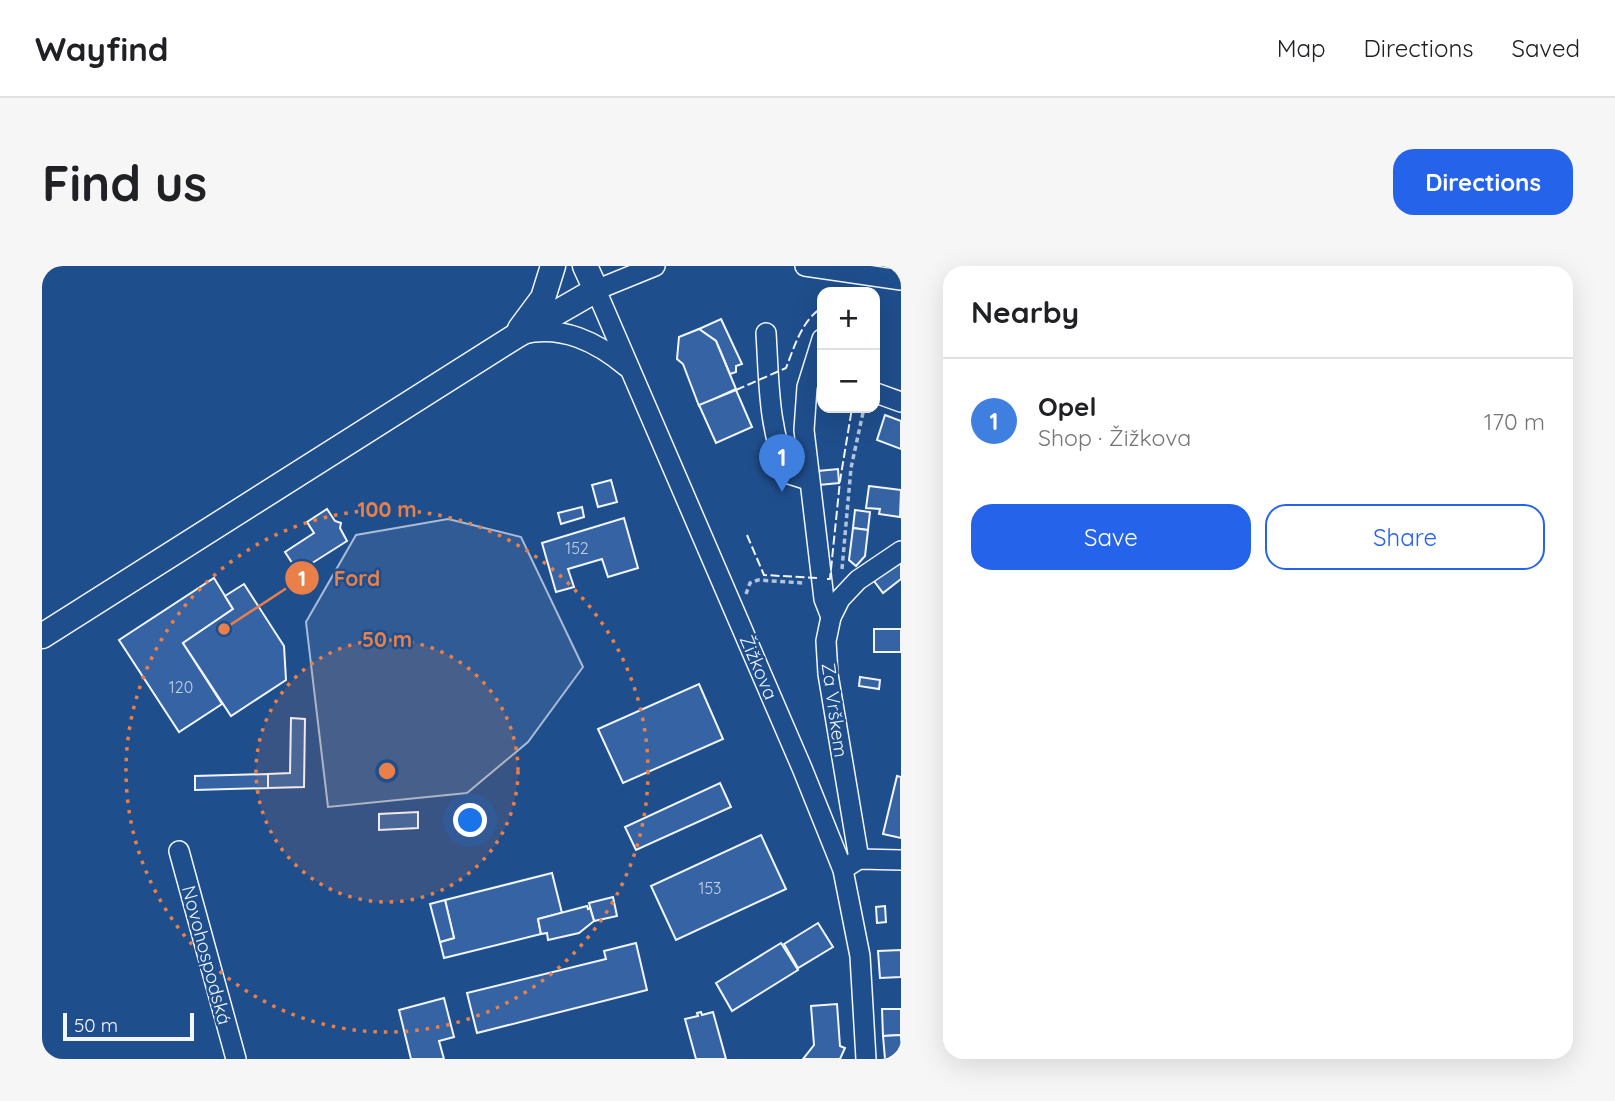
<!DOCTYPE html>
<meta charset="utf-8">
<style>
body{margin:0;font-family:Quicksand,sans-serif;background:#f6f6f6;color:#202124}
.controls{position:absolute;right:21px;top:21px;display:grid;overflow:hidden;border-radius:14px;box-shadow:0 7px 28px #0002}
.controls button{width:63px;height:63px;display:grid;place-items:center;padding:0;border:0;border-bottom:2px solid #e0e0e0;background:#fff;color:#202124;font:35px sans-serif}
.scale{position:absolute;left:21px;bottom:18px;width:131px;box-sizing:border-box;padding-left:7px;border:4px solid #f2f6ff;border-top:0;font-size:19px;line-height:24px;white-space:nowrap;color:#f2f6ff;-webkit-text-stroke:5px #1f4e8c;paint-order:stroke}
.you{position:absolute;left:429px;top:555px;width:24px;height:24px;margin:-18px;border:5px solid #fff;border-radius:50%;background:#1a73e8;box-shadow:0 0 0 10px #1a73e833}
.badge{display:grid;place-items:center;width:46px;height:46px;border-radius:50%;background:#2563eb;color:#fff;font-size:23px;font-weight:700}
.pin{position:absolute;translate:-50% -58px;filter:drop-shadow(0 2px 4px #0008)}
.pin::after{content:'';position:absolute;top:37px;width:24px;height:21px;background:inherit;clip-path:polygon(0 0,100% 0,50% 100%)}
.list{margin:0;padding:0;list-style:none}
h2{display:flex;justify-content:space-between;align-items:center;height:91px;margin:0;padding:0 28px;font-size:30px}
h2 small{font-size:23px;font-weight:400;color:#757577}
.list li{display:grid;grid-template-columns:46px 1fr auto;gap:21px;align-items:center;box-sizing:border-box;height:126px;padding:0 28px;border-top:2px solid #e0e0e0}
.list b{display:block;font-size:26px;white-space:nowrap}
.list p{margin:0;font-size:23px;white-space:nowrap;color:#757577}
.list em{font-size:23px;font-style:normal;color:#757577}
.actions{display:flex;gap:14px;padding:21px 28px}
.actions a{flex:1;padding:16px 0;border:2px solid #2563eb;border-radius:21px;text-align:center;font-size:24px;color:#2563eb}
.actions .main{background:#2563eb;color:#fff}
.map{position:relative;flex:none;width:859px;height:793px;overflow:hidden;border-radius:21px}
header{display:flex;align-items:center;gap:42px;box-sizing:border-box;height:98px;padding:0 35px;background:#fff;border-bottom:2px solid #e0e0e0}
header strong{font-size:33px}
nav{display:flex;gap:38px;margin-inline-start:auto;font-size:24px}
.intro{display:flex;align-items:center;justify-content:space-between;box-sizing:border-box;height:168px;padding:0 42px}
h1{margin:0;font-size:49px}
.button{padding:18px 32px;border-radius:21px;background:#2563eb;color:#fff;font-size:24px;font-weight:700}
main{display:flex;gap:42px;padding:0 42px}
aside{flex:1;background:#fff;border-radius:21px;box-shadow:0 7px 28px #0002}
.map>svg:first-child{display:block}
.green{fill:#305b95;stroke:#a8bbd7;stroke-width:2}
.building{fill:#3563a3;stroke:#f2f6ff;stroke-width:2}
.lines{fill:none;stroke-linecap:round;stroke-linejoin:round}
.minor-casing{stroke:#f2f6ff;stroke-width:22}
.major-casing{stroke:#f2f6ff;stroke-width:27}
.path{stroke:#b3c4dc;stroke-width:3.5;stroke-dasharray:5 3.5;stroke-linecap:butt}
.minor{stroke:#1f4e8c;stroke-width:19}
.major{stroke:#1f4e8c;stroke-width:24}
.fence{stroke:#f2f6ff;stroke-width:2;stroke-dasharray:9 3.5;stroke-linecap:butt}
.ring{fill:none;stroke:#ea8049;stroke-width:3.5;stroke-dasharray:3.5 7}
.labels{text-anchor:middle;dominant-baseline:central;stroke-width:5;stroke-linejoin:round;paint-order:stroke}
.number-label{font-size:16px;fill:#c3d1e8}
.street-label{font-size:19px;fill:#f2f6ff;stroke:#1f4e8c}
.centre{fill:#ea8049;stroke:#1f4e8c;stroke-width:3.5}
.ring-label{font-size:21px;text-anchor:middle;font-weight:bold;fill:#ea8049;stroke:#1f4e8c;stroke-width:5;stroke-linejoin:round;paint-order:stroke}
.leader{fill:none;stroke:#ea8049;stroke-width:2.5}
.callout-dot{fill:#ea8049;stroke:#1f4e8c;stroke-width:2.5}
.mark-label{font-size:21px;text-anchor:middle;font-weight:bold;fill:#fff}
.callout-label{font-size:21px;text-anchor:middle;font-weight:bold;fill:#ea8049;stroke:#1f4e8c;stroke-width:5;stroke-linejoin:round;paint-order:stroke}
</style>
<header>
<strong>Wayfind</strong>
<nav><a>Map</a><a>Directions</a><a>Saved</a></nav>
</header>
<div class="intro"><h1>Find us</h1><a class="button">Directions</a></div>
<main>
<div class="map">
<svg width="859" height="793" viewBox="0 0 859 793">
<rect width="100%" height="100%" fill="#1f4e8c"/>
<polygon class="green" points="406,253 479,271 541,401 486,476 425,527 286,541 264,356 314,269"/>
<g class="building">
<polygon points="679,53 700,98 694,100 694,106 688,108 674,75 657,63"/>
<polygon points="657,63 674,75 694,123 657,140 641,98 635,93 637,71"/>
<polygon points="694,124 710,161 674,177 657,139"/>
<polygon points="843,149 859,155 859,183 835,174"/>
<polygon points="796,203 797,217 777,219 776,205"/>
<polygon points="569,214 575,236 556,241 550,219"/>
<polygon points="827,220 859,224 858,251 837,248 838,243 824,242"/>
<polygon points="540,241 542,251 519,258 516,247"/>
<polygon points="285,243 293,255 299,257 298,262 305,275 256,306 243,286 272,267 265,256"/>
<polygon points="813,244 828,246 826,264 811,262"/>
<polygon points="582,252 596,302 566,311 560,293 526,303 532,321 514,326 500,277"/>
<polygon points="811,262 826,264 823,290 814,300 807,294"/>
<polygon points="859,294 859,313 841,327 832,315"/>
<polygon points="172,312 191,343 141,377 180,438 137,466 77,374"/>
<polygon points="202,318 242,380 244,414 189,450 141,377 191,343 183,330"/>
<rect x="832" y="363" width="27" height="23"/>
<polygon points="818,411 838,414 837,423 817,420"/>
<polygon points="657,418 681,473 581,517 556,463"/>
<polygon points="249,452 263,453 262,521 226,522 226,508 248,507"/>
<polygon points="226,508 226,522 153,524 153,510"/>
<polygon points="855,510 859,511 859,572 841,568"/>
<polygon points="678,517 689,541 594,584 583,561"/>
<polygon points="376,546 376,562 337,564 337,548"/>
<polygon points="719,569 744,623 634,674 609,620"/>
<polygon points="510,607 520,647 496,653 499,668 402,692 398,676 412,672 403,634"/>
<polygon points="571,631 575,650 552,655 547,637"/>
<polygon points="403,634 412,672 398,676 388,638"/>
<polygon points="545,640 546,643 548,642 552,655 537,667 506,674 505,667 499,668 496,653"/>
<polygon points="843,640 844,656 835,657 834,641"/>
<polygon points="776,657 791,681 756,702 742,678"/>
<polygon points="594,677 605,724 435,767 425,727 564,693 562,685"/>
<polygon points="739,677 756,704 690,745 674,717"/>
<polygon points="859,684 859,711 838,712 836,685"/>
<polygon points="402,732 412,771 397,775 402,793 369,793 357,744"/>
<polygon points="795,738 798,780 803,782 798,793 761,793 772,779 769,740"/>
<polygon points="840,743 859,743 859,769 841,770"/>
<polygon points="659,746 660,749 671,746 684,793 654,793 643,753 656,750 655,747"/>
<polygon points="859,769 859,793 843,793 841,770"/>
</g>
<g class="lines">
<defs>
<g id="minor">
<polyline points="613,0 554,24 760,502 801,604 818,690 824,793"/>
<polyline points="763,0 859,14"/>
<path d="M724 67C727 113 726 166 747 208L766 214"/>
<path d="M481 68C521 59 555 76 585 101"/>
<polyline points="780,73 765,121 762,164 782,333 789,351"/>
<polyline points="834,127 859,136"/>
<polyline points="137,585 194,793"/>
<polyline points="817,593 786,408 784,375 789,351 798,333 816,314 859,285"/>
<polyline points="806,600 817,593 859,594"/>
</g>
<g id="major">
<polyline points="478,63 501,32 511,0"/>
<polyline points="0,370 474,70 554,24 543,0"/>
</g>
</defs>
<use href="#minor" class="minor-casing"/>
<use href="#major" class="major-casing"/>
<g class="path">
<polyline points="800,303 809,202 822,142"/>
<polyline points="704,328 708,317 716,314 761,317"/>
</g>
<use href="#minor" class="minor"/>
<use href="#major" class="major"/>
<g class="fence">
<path d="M694 124 744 102C752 82 760 53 780 42"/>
<polyline points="705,269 722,309 775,312"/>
<polyline points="785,313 788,313 798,215 810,142"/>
</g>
</g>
<circle cx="345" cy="505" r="131" fill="#ea8049" fill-opacity=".12"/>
<g class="ring">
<circle cx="345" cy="505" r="131"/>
<circle cx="345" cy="505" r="261"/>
</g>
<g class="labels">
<g class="number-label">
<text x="535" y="282">152</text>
<text x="139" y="421">120</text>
<text x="668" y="622">153</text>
</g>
<g class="street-label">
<text transform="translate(717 401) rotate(67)">Žižkova</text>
<text transform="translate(793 444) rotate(82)">Za Vrškem</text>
<text transform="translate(165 689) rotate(75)">Novohospodská</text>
</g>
</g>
<circle cx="345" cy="505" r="10" class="centre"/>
<g class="ring-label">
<text x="345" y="251">100 m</text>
<text x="345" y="381">50 m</text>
</g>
<path class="leader" d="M182 363L260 312"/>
<g class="callout-dot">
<circle cx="182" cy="363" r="7"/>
<circle cx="260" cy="312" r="18"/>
</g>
<g class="mark-label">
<text x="260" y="320">1</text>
</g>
<g class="callout-label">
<text x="315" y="320">Ford</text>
</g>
</svg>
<div class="controls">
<button>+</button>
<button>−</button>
</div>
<div class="scale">50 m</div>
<div class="you"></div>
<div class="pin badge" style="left:740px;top:226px;background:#3f7fe0">1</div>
</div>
<aside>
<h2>Nearby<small></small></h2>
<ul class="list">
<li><span class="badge" style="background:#3f7fe0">1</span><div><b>Opel</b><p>Shop · Žižkova</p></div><em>170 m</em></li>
</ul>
<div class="actions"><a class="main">Save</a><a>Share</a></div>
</aside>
</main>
